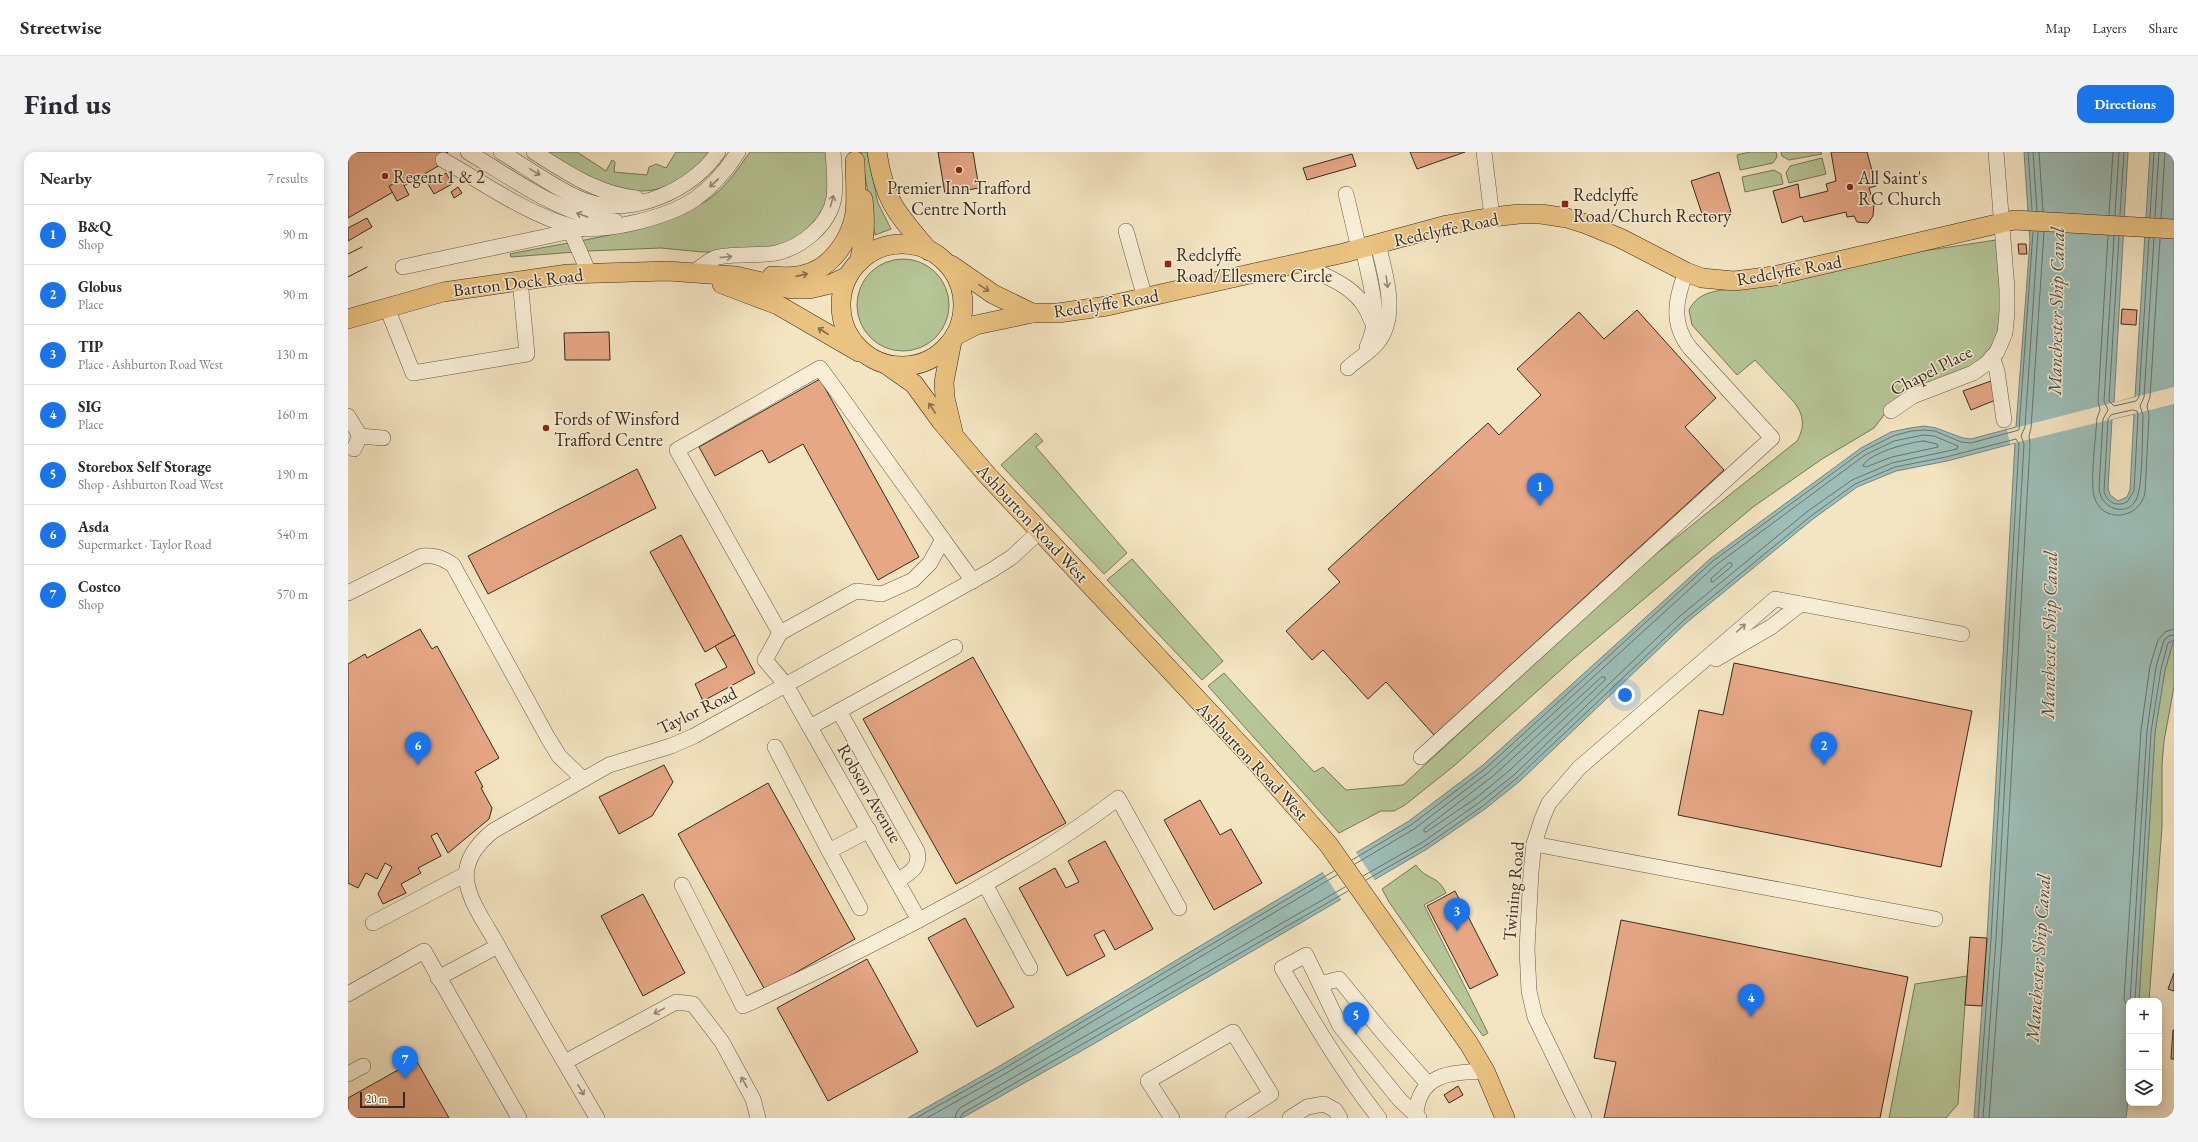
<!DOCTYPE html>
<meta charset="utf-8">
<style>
body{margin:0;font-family:"EB Garamond",serif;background:#f2f2f3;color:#2b2b33}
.controls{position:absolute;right:12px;bottom:12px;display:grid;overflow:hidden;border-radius:8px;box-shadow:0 2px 10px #0003}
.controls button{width:36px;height:36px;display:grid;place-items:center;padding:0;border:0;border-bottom:1px solid #e1e1e2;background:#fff;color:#2b2b33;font:20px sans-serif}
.scale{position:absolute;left:12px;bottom:10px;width:45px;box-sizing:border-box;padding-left:4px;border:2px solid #382b21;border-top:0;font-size:11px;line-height:14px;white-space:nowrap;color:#382b21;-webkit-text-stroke:3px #f8eed7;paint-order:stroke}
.you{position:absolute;left:1277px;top:543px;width:14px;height:14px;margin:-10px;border:3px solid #fff;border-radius:50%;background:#1a73e8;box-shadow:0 0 0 6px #1a73e833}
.badge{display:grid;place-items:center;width:26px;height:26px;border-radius:50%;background:#1a73e8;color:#fff;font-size:13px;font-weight:700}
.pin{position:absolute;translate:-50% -33px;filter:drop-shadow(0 1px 2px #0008)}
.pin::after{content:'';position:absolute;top:21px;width:14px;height:12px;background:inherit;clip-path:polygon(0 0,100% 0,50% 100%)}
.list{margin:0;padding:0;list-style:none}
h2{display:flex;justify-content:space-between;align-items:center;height:52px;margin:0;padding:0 16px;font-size:17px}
h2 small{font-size:13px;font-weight:400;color:#7c7c81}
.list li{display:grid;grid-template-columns:26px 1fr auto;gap:12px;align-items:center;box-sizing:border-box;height:60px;padding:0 16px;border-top:1px solid #e1e1e2}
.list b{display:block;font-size:15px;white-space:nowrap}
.list p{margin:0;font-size:13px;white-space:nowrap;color:#7c7c81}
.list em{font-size:13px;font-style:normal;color:#7c7c81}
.icon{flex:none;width:22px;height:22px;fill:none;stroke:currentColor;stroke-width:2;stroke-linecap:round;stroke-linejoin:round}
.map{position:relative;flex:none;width:1826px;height:966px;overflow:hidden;border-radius:12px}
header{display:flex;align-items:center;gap:24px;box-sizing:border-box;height:56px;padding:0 20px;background:#fff;border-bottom:1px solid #e1e1e2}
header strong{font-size:19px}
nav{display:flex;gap:22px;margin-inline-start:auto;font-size:14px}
.intro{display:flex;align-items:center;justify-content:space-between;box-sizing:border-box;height:96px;padding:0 24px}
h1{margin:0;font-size:28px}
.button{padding:10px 18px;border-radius:12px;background:#1a73e8;color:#fff;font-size:14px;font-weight:700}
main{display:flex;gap:24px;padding:0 24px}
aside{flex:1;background:#fff;border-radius:12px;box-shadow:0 2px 10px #0003}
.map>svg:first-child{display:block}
.green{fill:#b6c697;stroke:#77785c}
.water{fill:#9dbeb8;stroke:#75837c;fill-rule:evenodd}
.pier{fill:#f4e5c2}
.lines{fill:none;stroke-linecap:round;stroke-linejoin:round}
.shore{stroke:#6a746c;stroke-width:1}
.building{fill:#e6a785;stroke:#382b21}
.minor-casing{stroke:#675a49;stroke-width:16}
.major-casing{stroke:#382b21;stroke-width:20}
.minor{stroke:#f8eed7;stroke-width:15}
.major{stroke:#eac281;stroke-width:19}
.tram{stroke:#382b21;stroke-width:1}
.oneway{stroke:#988c7c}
.oneway2{stroke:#886f4c}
.poi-dot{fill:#8f2418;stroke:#f8eed7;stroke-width:1.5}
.labels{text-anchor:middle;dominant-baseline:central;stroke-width:3;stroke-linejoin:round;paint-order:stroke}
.poi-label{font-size:18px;fill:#382b21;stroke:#f8eed7;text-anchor:start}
.street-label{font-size:18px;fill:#382b21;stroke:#f8eed7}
.water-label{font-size:19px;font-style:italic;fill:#515047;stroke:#f8eed7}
</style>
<header>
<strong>Streetwise</strong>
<nav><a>Map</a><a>Layers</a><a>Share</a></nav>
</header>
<div class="intro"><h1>Find us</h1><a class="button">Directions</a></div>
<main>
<aside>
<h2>Nearby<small>7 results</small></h2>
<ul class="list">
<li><span class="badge">1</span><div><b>B&amp;Q</b><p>Shop</p></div><em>90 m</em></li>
<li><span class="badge">2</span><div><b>Globus</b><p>Place</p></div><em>90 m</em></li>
<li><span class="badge">3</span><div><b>TIP</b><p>Place · Ashburton Road West</p></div><em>130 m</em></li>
<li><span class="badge">4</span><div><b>SIG</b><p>Place</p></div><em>160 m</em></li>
<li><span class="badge">5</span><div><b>Storebox Self Storage</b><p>Shop · Ashburton Road West</p></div><em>190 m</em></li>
<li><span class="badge">6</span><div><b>Asda</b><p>Supermarket · Taylor Road</p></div><em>540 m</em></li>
<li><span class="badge">7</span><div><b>Costco</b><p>Shop</p></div><em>570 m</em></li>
</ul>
</aside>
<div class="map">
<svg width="1826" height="966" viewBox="0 0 1826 966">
<rect width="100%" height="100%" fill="#f4e5c2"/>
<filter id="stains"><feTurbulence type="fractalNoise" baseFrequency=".005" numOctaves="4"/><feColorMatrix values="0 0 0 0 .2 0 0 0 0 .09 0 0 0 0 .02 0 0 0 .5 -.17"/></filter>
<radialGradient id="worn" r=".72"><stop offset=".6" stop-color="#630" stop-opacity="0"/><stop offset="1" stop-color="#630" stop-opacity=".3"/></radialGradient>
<g class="green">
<path d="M199 0H229L258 19 264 8 267 10 266 20 299 23 301 15 308 12 318 16 328 0H361C309 65 258 37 199 0Z"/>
<path d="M402 0H481L487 27 467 83 412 100H354L313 96 240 99 163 105 162 102C223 89 305 81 358 49 377 37 389 18 402 0Z"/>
<polygon points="513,0 519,0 530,51 543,77 527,83"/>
<polygon points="1402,0 1428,0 1429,5 1425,11 1392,18 1389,3"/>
<polygon points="1433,0 1473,0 1474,2 1441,8 1434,4"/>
<polygon points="1474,6 1478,22 1441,31 1438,21 1442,14"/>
<polygon points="1426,18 1433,22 1435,32 1397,40 1394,25"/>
<path d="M1648 88 1656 145 1650 183 1634 210 1539 259 1526 276 1474 307 1405 355 1226 506 1107 613 1057 653 1046 659H1033L991 681 860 534 876 521 966 620 975 615 998 638 1055 633 1294 413 1449 289C1457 275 1456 263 1446 250L1407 208 1389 223 1344 173 1341 158C1351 138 1371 139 1390 136L1575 99Z"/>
<circle cx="555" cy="153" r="46"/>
<polygon points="688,281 695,289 688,295 779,401 756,422 653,313"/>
<polygon points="784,407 875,509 854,528 759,428"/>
<polygon points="1826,487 1826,535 1816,589 1814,613 1814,675 1801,849 1791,849 1807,580 1817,518"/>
<path d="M1068 713C1079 729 1089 722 1098 741L1076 753 1140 881 1135 884 1041 750 1034 737Z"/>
<polygon points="1619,824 1610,952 1598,966 1541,966 1567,832"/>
</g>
<path class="water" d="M1676 0H1780L1766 251 1787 245 1802 0H1826V487L1817 518 1807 580 1791 849H1781V942L1778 966H1626L1639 786 1667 291 1599 309 1548 319 1509 335 1465 367 1338 471 1172 629 1137 657 1079 697 742 894 614 966H560L650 915 1061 669 1135 613 1363 406 1513 296 1543 280 1562 276 1576 274 1588 276 1615 286 1623 287 1668 275 1682 89ZM1786 262 1782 338 1779 345 1770 349 1762 343 1760 336 1764 267Z"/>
<g class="pier">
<polygon points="1826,235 1826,252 1662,292 1659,278"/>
<polygon points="1007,699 1028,730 994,749 974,719"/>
</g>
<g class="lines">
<g class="shore">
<polyline points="1680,0 1684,58"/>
<polyline points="1685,0 1689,59"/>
<polyline points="1691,0 1695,59"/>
<polyline points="1761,63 1765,0"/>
<polyline points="1767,63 1771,0"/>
<polyline points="1772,63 1776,0"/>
<polyline points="1802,65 1806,0"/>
<polyline points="1807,65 1811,0"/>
<polyline points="1813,66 1817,0"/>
<path d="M1760 84 1750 249 1752 258 1749 266C1748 284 1742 328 1746 344 1753 372 1791 368 1797 341L1801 263 1799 254 1802 245 1812 87"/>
<path d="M1766 84 1756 249 1760 258 1755 267 1751 336C1753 360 1784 366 1790 343 1795 323 1794 285 1795 263L1792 254 1796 245 1806 86"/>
<polyline points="1771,84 1761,249 1766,254 1788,249 1791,245 1801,86"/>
<path d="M1785 258 1789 259 1790 263 1786 339 1779 350C1769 355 1760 351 1756 340L1760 267 1763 263Z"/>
<path d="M1576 289 1589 292 1590 295 1544 305 1518 315 1515 314C1520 301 1562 290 1576 289Z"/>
<polygon points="1381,411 1384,411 1384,414 1365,430 1363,430 1363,427"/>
<polygon points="1254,525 1257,525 1257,528 1162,618 1128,646 1078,680 1076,680 1076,677 1145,624"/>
<polyline points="1004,708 1063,673 1138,616 1365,409 1515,299 1545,284 1563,279 1576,278 1587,279 1613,290 1623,291 1671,278 1685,80"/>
<polyline points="1007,712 1066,677 1141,620 1368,413 1517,303 1546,289 1575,283 1586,284 1610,294 1609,297 1544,311 1504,328 1460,359 1332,464 1166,623 1132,650 1075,690 1015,724"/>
<polyline points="1018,728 1077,694 1135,654 1169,626 1336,468 1463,364 1507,332 1547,315 1598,305 1668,287 1671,292 1643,787 1630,966"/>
<polyline points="1782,849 1799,579 1808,515 1816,488 1821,484 1826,483"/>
<polyline points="1787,849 1803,580 1813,517 1820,491 1826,488"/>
<polyline points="1781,859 1776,847 1793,578 1802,514 1810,488 1817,480 1826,477"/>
<polyline points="568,966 652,919 986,719"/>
<polyline points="579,966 655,923 989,723"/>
<polyline points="607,966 609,960 612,956 997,735"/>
<polyline points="612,966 615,961 1000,739"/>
<polyline points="1635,966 1648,787 1676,292 1673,284 1677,275 1690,80"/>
<polyline points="1641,966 1654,787 1682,293 1681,284 1683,276 1696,80"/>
</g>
</g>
<g class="building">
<polygon points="0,0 100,0 92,13 0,66"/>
<polygon points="590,0 625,0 631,36 597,42"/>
<polygon points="1062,0 1117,0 1069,17"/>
<polygon points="1483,0 1519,0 1528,34 1521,36 1526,52 1525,64 1520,71 1509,70 1506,64 1499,65 1498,60 1456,70 1454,64 1434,71 1425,39 1450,32 1452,46 1480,39 1478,32 1488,29"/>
<polygon points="1004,2 1008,14 959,28 955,16"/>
<polygon points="1371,20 1383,60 1356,68 1343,29"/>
<polygon points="98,21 104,32 86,42 80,32"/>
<polygon points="53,28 61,43 49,49 41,34"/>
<polygon points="110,35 114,41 106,46 103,40"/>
<polygon points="19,66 24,75 0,89 0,76"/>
<polygon points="1670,92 1678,92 1679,102 1671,102"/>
<polygon points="1774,157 1789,158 1788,173 1773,172"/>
<polygon points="1289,158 1368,246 1337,275 1376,318 1086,583 1038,530 1020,547 975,498 964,508 938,479 992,430 980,417 1140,271 1151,283 1193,243 1169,217 1231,160 1256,187"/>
<polygon points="261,180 262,208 217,208 216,181"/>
<polygon points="472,227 571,405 530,428 455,292 421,311 414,298 367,324 351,295"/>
<polygon points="1643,229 1650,247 1623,258 1615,239"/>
<polygon points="289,317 308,356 140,442 120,404"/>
<polygon points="333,383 387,483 357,500 302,400"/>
<polygon points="72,477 84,497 89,494 151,606 127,620 135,635 133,636 144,656 141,667 100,701 89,681 83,684 93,704 70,716 73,721 53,732 58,741 35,752 30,742 44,715 37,711 29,727 18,721 10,736 0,731 0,512 17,502 19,506"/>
<polygon points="387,483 407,521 355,549 347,532 379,515 367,494"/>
<polygon points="625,505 718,671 608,732 515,567"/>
<polygon points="1386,511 1624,559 1593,715 1330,663 1351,558 1375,563"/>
<polygon points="316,613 325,630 304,664 271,682 251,645"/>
<polygon points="420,631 507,787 417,838 330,682"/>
<polygon points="852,648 872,683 883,677 914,731 866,758 816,668"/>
<polygon points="757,689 805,777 767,798 756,778 746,783 757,804 719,824 671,736 707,716 718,736 731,730 720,709"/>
<polygon points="1107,739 1150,823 1122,837 1079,754"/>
<polygon points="295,742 337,821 295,844 253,764"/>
<polygon points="617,766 666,855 629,875 580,786"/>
<polygon points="1273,768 1560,825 1532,966 1256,966 1268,910 1246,906"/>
<polygon points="1622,785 1639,786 1634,854 1617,853"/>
<polygon points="519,807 570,900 480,949 429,856"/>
<polygon points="1826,821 1826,839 1820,837"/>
<polygon points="1825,878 1826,878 1826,907 1823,907"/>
<polygon points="68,908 101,966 0,966 0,946"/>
<polygon points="1110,934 1115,943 1101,951 1096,943"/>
</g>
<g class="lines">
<defs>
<g id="minor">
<path d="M120 0C164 26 215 65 267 69"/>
<path d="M153 0C177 14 215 42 241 50 285 64 345 38 370 0"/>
<path d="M186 0C218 20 249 42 288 46"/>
<polyline points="1136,0 1144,65"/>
<path d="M95 8C136 31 177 61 222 74 253 83 321 65 347 47 365 34 378 19 390 0"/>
<polyline points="998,42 1011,97"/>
<polyline points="778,79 797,146"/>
<polyline points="223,80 241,121"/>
<path d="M1015 96C1021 129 1035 163 1019 195"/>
<path d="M950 111C979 125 1013 135 1023 168"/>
<polyline points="55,115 233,77"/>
<path d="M344 122C351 117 359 109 367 106 380 101 413 104 428 101 454 95 481 73 486 46 488 31 486 15 485 0"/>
<polyline points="39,156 65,221 179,202 172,128"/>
<polyline points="1644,205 1649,219 1656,268"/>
<path d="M1000 216C1009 207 1023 200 1030 190 1051 162 1037 122 1030 92"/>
<polyline points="1543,259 1565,244 1625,221 1638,212 1649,200 1657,181 1659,160 1659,137 1648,0"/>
<polyline points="0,264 12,284 35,286"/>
<polyline points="6,297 12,284"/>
<polyline points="595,387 582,411 565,428 534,442 508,439 432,481 329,298 472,216 491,242 609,407 625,429"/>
<path d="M0 441 74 404C87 403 95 406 105 413L200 586 211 604 235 627"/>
<polyline points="432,481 417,508 438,533 571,768"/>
<polyline points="1368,507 1423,475 1453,452"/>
<path d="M491 559 569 699C573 715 562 721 549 729"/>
<polyline points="462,575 607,495"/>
<polyline points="427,595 481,699 521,678"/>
<path d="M1073 605 1424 286 1342 196C1323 172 1327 148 1338 120"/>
<polyline points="1186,692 1587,767"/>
<polyline points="481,699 512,756"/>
<polyline points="637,732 682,816"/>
<path d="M334 733 395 854C470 820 543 784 614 745 669 715 721 684 770 646L831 756"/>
<polyline points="25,771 118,722"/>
<polyline points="90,826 150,794"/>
<polyline points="972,832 991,827 1036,882 1080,932"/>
<polyline points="0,842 76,799 171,966"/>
<polyline points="217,910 328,850 345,852 374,890 405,947 410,966"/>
<polyline points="0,922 15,914"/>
<path d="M1068 961C1072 920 1104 921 1137 919"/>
<path d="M249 966C216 909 182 852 150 794 140 775 123 753 119 731 115 710 129 692 145 679L261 613 323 594 346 584 644 418 664 405 691 380"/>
<polyline points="824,966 800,929 885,880 923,942 885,966"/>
<polyline points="942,966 959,955 976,952 987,958 992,966"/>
<path d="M1031 966C994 919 964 868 934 816L958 803 992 874 1051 947 1071 966"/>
<polyline points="1236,966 1187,865 1181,839 1179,797 1183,720 1186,692 1194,667 1201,651 1231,616 1427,447 1614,482"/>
</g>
<g id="major">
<path d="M529 0C537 51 549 61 581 99"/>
<circle cx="554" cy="153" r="61"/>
<path d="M511 110C517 88 518 70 515 47"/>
<polyline points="603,113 645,142 684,161"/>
<path d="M424 124C435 125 447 126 458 122 484 115 503 87 507 61 509 44 507 25 507 9"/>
<polyline points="374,132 430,153 511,200"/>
<polyline points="0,167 95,140 220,122 320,119 388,124 443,137 461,137 483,132 500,124"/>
<polyline points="607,184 628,173 684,161 710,161 759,154 996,101 1099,73 1144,65 1171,62 1193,62 1219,66 1238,72 1272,86 1338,120 1354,126 1386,129 1426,124 1666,68 1826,77"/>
<polyline points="604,189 596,230 597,246 605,280"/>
<polyline points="539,213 566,232 593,269 639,323 910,612 980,692 1121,892 1137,919 1157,966"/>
</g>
</defs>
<use href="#minor" class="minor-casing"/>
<use href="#major" class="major-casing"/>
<use href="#minor" class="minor"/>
<use href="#major" class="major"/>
<g class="tram">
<polyline points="0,102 14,95"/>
<polyline points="0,125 19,115"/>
</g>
</g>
<defs><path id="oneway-shaft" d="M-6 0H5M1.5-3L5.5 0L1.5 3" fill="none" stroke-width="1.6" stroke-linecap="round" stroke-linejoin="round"/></defs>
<g class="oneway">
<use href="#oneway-shaft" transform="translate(187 20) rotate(31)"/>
<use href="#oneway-shaft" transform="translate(366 31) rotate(137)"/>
<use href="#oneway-shaft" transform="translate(484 49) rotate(-74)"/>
<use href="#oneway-shaft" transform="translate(234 63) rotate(-160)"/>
<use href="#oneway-shaft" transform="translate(378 105) rotate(-5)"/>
<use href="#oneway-shaft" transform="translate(1039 130) rotate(82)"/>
<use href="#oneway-shaft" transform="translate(1393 476) rotate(-42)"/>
<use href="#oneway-shaft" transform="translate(311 859) rotate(152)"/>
<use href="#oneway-shaft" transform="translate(396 930) rotate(-119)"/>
<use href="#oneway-shaft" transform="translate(233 938) rotate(60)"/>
</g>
<g class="oneway2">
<use href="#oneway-shaft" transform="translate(454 123) rotate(-13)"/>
<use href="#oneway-shaft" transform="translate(636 136) rotate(34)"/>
<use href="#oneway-shaft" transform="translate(475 179) rotate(-147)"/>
<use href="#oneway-shaft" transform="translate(584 256) rotate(-123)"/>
</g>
<g class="poi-dot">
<circle cx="611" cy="18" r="4"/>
<circle cx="37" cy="24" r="4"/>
<circle cx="1502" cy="35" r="4"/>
<rect x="1213" y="48" width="8" height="8" rx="2"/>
<rect x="816" y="108" width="8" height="8" rx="2"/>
<circle cx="198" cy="276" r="4"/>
</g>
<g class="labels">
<g class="poi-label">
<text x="45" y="24">Regent 1 &amp; 2</text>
<text x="1510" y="25">All Saint's<tspan x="1510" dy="21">RC Church</tspan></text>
<text x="611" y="35" text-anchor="middle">Premier Inn Trafford<tspan x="611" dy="21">Centre North</tspan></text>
<text x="1225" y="42">Redclyffe<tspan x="1225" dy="21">Road/Church Rectory</tspan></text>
<text x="828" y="102">Redclyffe<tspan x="828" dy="21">Road/Ellesmere Circle</tspan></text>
<text x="206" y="266">Fords of Winsford<tspan x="206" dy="21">Trafford Centre</tspan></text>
</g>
<g class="street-label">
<text transform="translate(1098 77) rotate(-12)">Redclyffe Road</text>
<text transform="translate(1441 118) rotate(-10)">Redclyffe Road</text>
<text transform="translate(170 130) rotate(-7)">Barton Dock Road</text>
<text transform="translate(758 151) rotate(-9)">Redclyffe Road</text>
<text transform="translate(1583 218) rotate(-27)">Chapel Place</text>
<text transform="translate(685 371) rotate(47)">Ashburton Road West</text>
<text transform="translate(349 558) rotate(-26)">Taylor Road</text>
<text transform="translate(905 609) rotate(47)">Ashburton Road West</text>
<text transform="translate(522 641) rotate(60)">Robson Avenue</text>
<text transform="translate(1165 739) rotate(-85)">Twining Road</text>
</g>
<g class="water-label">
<text transform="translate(1708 159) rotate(-89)">Manchester Ship Canal</text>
<text transform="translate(1701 483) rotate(-89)">Manchester Ship Canal</text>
<text transform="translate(1690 806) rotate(-86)">Manchester Ship Canal</text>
</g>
</g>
<rect width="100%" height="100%" filter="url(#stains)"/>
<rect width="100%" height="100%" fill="url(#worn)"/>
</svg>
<div class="controls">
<button>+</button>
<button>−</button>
<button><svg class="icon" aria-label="layers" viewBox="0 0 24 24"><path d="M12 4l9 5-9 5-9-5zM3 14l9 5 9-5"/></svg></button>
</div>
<div class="scale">20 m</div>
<div class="you"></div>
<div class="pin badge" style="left:1192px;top:354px">1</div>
<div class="pin badge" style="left:1476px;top:613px">2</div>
<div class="pin badge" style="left:1109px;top:779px">3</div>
<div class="pin badge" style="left:1403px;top:865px">4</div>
<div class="pin badge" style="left:1008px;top:883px">5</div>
<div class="pin badge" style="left:70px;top:613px">6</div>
<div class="pin badge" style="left:57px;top:927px">7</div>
</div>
</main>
